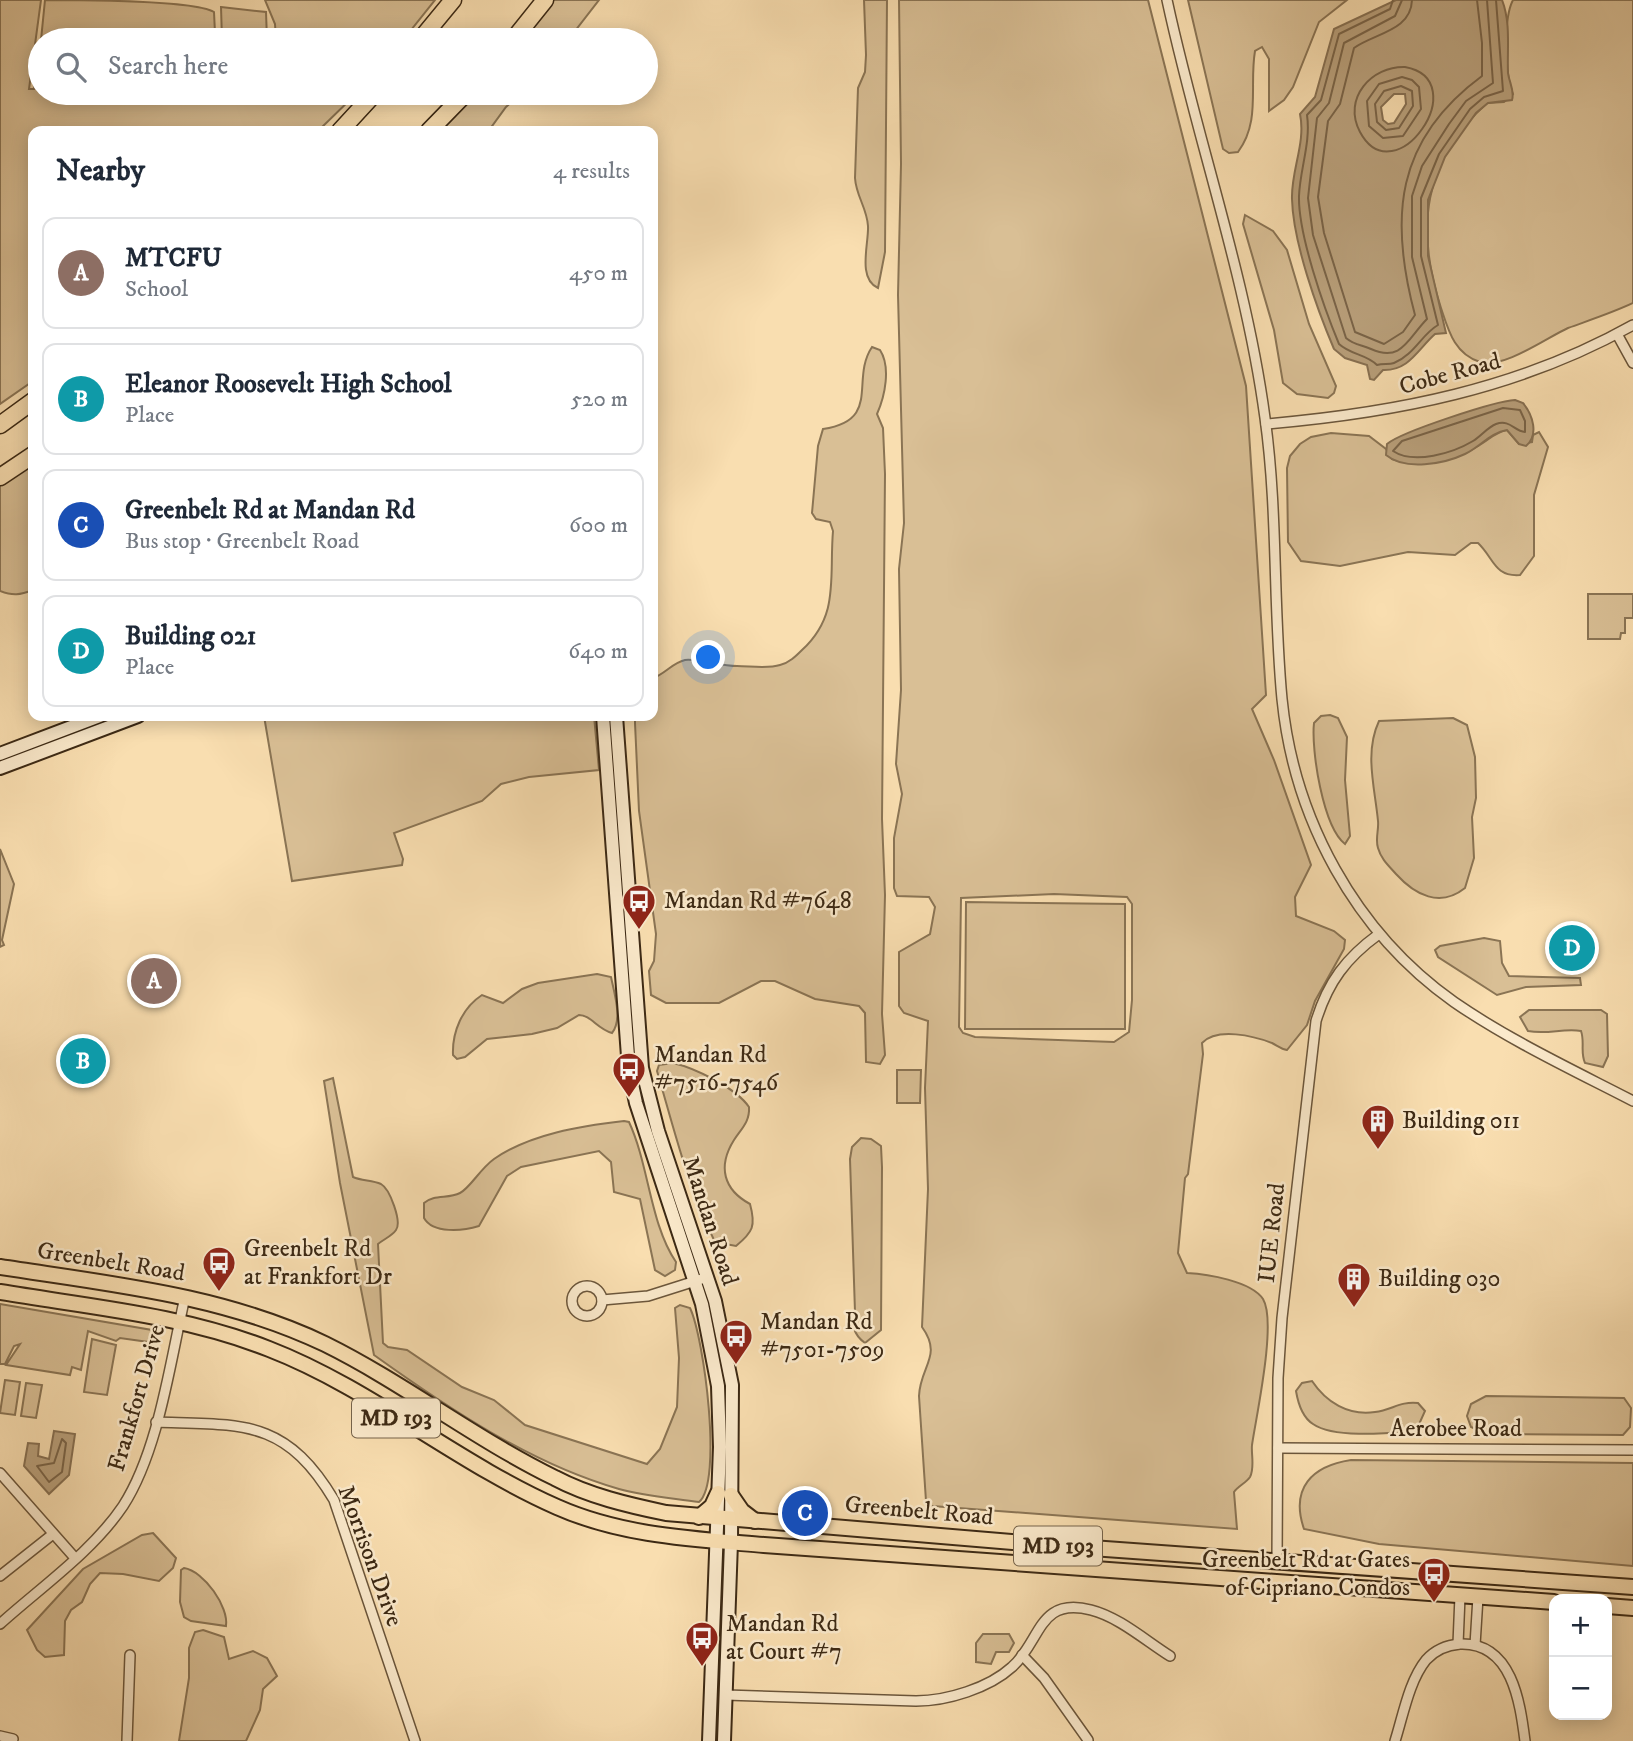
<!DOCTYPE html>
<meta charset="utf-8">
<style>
body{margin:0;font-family:"IM FELL DW Pica",serif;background:#f2f2f3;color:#1f2937}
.controls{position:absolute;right:21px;bottom:21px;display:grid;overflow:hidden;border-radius:14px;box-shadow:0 4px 18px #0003}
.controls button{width:63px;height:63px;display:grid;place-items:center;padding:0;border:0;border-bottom:2px solid #e0e1e3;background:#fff;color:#1f2937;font:35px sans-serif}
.you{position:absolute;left:709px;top:658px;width:24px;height:24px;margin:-18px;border:5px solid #fff;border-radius:50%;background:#1a73e8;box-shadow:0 0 0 10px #1a73e833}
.badge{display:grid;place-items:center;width:46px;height:46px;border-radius:50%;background:#7c3aed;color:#fff;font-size:23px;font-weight:700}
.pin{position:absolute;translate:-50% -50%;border:4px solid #fff;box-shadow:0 2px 7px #0006}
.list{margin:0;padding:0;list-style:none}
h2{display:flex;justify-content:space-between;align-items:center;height:91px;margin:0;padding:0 28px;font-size:30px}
h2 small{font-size:23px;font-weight:400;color:#747a83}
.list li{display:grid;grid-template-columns:46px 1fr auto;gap:21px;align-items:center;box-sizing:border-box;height:112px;margin:0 14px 14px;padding:0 14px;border:2px solid #e0e1e3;border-radius:14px}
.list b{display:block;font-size:26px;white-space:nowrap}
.list p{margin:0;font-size:23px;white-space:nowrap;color:#747a83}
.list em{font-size:23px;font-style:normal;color:#747a83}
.icon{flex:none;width:38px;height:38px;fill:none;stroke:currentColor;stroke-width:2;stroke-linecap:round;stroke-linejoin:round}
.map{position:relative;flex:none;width:1633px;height:1741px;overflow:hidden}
.search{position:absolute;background:#fff;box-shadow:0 4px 18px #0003;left:28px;top:28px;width:630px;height:77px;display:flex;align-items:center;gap:18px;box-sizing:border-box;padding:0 24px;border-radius:38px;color:#747a83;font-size:26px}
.panel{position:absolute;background:#fff;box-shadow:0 4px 18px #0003;left:28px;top:126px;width:630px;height:595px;border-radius:14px}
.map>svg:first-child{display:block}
.green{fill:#d9bf95;stroke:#8a7454;stroke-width:2;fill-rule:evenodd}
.water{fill:#b9a07b;stroke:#877052;stroke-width:2;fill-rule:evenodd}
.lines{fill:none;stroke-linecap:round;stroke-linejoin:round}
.shore{stroke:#7a6448;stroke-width:2}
.street-casing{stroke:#6b563b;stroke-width:12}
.secondary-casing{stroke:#3c2914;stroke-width:16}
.primary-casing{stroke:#3c2914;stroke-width:18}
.highway-casing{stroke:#3c2914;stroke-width:19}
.street{stroke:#fbeacc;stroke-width:9}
.secondary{stroke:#fbeacc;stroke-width:12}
.primary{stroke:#f9deb0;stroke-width:14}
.highway{stroke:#f9deb0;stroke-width:16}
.labels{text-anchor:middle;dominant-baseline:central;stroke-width:5;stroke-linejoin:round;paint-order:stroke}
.shield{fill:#fbeacc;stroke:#75634b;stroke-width:2}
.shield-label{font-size:23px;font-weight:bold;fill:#3c2914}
.street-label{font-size:24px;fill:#3c2914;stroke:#fbeacc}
.poi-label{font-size:24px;fill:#3c2914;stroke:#fbeacc;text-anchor:start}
</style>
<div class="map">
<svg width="1633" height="1741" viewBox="0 0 1633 1741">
<rect width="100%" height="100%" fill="#f9deb0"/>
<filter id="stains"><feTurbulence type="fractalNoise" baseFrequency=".00286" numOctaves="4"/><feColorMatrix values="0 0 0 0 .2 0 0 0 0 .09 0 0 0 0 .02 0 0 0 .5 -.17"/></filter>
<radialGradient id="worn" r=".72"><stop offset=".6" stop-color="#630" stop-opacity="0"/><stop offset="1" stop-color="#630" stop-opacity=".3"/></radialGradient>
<g class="green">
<polygon points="0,0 41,0 29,89 34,89 40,43 40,93 357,93 318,131 33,131 33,381 0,404"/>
<path d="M45 0C77 0 193 0 214 12L215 33 220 40H41Z"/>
<polygon points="265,0 435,0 403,40 276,40 275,24"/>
<polygon points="545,0 599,0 568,40 513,40"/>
<path d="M864 0H887L885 252 878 288C857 279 869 243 868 226 867 208 856 196 855 178L858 88 865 72 866 55Z"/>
<path d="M899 0H1148L1246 386 1266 695 1252 709 1274 760 1311 865 1295 897 1296 916 1334 931 1345 940 1344 949 1315 1001 1307 1025 1287 1050C1281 1049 1278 1046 1272 1043 1254 1036 1217 1027 1202 1043L1203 1054 1188 1174 1185 1178 1178 1253 1187 1273C1207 1274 1251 1281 1263 1299 1277 1322 1256 1417 1252 1445 1251 1454 1255 1468 1250 1477 1246 1483 1238 1486 1234 1492L1237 1529 932 1506 926 1501 919 1396C920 1366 943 1356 922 1327L928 1189 925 1088 928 1021 904 1013 899 1006V952L930 934 935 907 929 897 897 896 894 888V838L902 794 896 764 901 690 899 569 904 523 898 295 901 164ZM1054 894 1127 897 1132 904V1000L1129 1032 1114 1042 975 1037 963 1033 959 1027 961 898Z"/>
<path d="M1188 0H1347L1319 22 1293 87 1284 100 1269 111V59L1262 47 1255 51C1249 86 1261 121 1238 152L1229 153 1223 149Z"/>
<path d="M1513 0H1633V303C1612 313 1590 320 1568 328 1546 338 1504 369 1480 362 1454 354 1448 329 1441 308 1415 228 1423 161 1487 103L1504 102 1513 94C1505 74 1503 19 1513 0Z"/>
<polygon points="221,7 266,12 267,40 222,40"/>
<polygon points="466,93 522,93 506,107 490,129 492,131 429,131"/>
<polygon points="1245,215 1273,231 1287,250 1309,324 1336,386 1334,393 1328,398 1297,394 1283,383 1274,330 1243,224"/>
<path d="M872 347 880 350C891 367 885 396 877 414L883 428 885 474 882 819 885 895 882 1014 885 1055 880 1064 866 1062 865 1013 859 1006 815 999 775 981H761L719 1003H666L651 995 649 971 654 961 656 934 639 811 635 723V716H653V678C665 674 672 663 685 660 696 658 721 666 737 666 750 666 768 669 780 665 789 663 796 656 802 650 840 615 829 578 833 531L830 522 816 519 812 513 818 446 823 429C882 420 850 380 872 347Z"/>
<path d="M1507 430 1519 444 1532 442 1533 435 1539 432 1548 447 1534 495V556L1520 575C1494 577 1494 558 1478 543H1471L1455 555 1408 552 1340 566 1301 561 1288 542 1287 468 1290 456 1300 444 1311 437 1331 433 1369 436 1386 449 1392 459C1420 468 1454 462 1478 446 1489 440 1495 432 1507 430Z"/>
<path d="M33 455V590C20 595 13 596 0 591V477Z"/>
<polygon points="1588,594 1633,594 1633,618 1625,618 1625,633 1621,633 1620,639 1588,639"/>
<path d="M1330 715 1338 718 1347 737 1345 780 1350 836 1345 844C1323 827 1311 750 1314 723L1321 716Z"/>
<polygon points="264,716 594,716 599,770 529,777 501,784 482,801 394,833 403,859 402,865 292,881"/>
<path d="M1453 718 1467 725 1475 757 1476 798 1472 817 1474 858 1465 888C1440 908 1415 895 1396 874 1389 866 1381 859 1378 848 1375 839 1379 830 1378 821 1375 788 1364 753 1379 721Z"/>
<polygon points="0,849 14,884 2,940 4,945 0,947"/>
<polygon points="966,902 1125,904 1125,1029 965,1029"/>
<polygon points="1484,938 1500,941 1502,963 1509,976 1580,978 1581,985 1526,987 1497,995 1438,957 1435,950 1440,946"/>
<path d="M597 974 611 977C614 992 623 1020 612 1033 597 1029 591 1015 579 1015L557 1028 532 1034 487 1039 465 1057 457 1059 453 1055C452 1032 462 1008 482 995L503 1003 522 989 538 983Z"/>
<path d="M1529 1010H1601L1607 1014 1608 1056 1603 1067 1585 1063C1580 1052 1585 1042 1581 1031 1563 1028 1547 1035 1528 1031L1520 1017Z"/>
<path d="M673 1063C695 1068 736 1088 749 1107 750 1122 741 1129 734 1140 717 1167 724 1190 750 1204 756 1226 753 1232 736 1246L715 1242C688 1188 674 1129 657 1071L659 1065Z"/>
<polygon points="897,1070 921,1070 920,1103 897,1103"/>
<path d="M333 1078 353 1177C362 1181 372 1180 381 1184 390 1189 402 1222 396 1230 392 1236 384 1239 378 1244L383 1343 388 1347 407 1350 462 1387 494 1400 525 1425 647 1464 660 1449 677 1407 679 1358 675 1308 680 1305 690 1308C704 1337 723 1482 699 1502 672 1498 644 1496 619 1489 531 1464 448 1408 374 1355L340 1183 324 1081Z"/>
<path d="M624 1121 629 1122C649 1165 650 1224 676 1262L675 1270 665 1276 655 1270 640 1199 614 1192 611 1162 599 1151 521 1167 507 1176 479 1226C463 1231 433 1234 424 1218V1203C434 1194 448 1199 460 1193 470 1188 480 1169 494 1159 530 1134 581 1126 624 1121Z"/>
<path d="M861 1138 871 1139 881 1146 882 1167 881 1330 865 1343C853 1334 852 1326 855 1312L850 1159 852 1147Z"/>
<polygon points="0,1304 152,1330 157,1336 156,1343 120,1338 116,1341 88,1331 81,1370 72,1367 70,1375 6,1365 20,1344 14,1346 5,1364 0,1364"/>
<polygon points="92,1339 116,1345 107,1395 84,1392"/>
<polygon points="5,1380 20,1382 15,1415 0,1413"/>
<path d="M1312 1381C1326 1402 1348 1416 1375 1412 1392 1410 1400 1401 1418 1403L1425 1411 1416 1431C1391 1433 1334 1439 1313 1424 1302 1417 1298 1403 1296 1391L1302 1383Z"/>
<polygon points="26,1383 42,1385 36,1418 21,1416"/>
<polygon points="1486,1396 1624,1398 1631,1408 1630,1427 1623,1435 1487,1434 1471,1427 1467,1416 1471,1404"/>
<path d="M1351 1460 1633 1463V1566L1379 1544 1304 1529C1290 1488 1312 1466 1351 1460Z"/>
<polygon points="153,1533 176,1558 173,1568 159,1581 123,1574 100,1573 90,1584 82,1602 71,1610 65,1621 64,1655 45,1657 37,1650 27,1630 83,1569 142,1535"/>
<path d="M184 1568C204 1571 229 1607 226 1626L191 1621 184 1617 180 1602 181 1570Z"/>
<polygon points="203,1630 224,1637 229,1659 253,1651 267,1658 277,1676 263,1689 260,1710 246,1741 179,1741 189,1678 189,1648 195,1632"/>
<polygon points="983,1634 1009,1634 1014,1643 1009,1652 996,1652 991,1664 976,1662 976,1643"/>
</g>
<g class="water">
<path d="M1396 0H1502C1511 23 1507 49 1508 73 1509 82 1515 91 1512 100L1488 103 1476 113 1445 157 1428 200V256L1446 333 1435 334C1418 349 1409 371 1383 370L1374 380 1370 379 1367 365 1345 358 1334 349C1317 309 1293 242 1292 199 1291 170 1306 143 1300 114L1315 97 1334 29ZM1394 94H1405L1406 104 1394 123 1388 124 1383 120 1381 107Z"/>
<path d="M1515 400 1523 403C1533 415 1539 435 1526 446L1519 444 1507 430C1491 432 1480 447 1465 454 1444 464 1405 471 1386 455L1387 444C1401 432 1495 401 1515 400Z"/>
<polygon points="54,1431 75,1434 69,1475 49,1494 24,1466 28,1443 39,1444 38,1456 49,1459"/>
</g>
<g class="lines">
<g class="shore">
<path d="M1393 0 1390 9 1339 34 1321 100 1307 115C1311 142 1300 169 1299 196 1298 234 1324 308 1339 344 1351 355 1366 354 1377 365 1383 363 1389 365 1394 363 1414 355 1422 334 1438 325L1421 256V198L1439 154 1470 109 1484 97 1503 91 1496 0"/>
<path d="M1402 0 1395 16 1344 43 1329 103 1317 118 1308 198 1313 235 1346 338C1354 345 1362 345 1371 349 1402 363 1408 338 1427 319L1412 257V196L1422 166 1449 124 1466 101 1493 83 1487 0"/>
<path d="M1412 0C1411 31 1375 33 1354 48L1340 104 1328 121 1318 197 1324 233 1355 332 1384 344 1403 332 1415 315C1389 218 1395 140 1482 76V43L1477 0"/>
<path d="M1405 67C1476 80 1395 197 1360 132 1342 98 1372 66 1405 67Z"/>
<polygon points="1402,77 1412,80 1419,87 1421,109 1403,136 1383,138 1369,126 1367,101 1379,84"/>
<polygon points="1401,86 1412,91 1413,106 1399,128 1386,130 1377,122 1375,104 1384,91"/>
<path d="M1503 408 1520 410 1525 421V432C1514 431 1510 419 1496 424 1488 427 1481 436 1473 441 1453 453 1414 465 1393 451L1402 441Z"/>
<polygon points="62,1439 66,1443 62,1472 49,1482 37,1466 54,1463"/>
</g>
<defs>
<g id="street">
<path d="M1167 0C1197 140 1246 276 1265 418 1278 511 1273 606 1282 699 1294 819 1355 932 1454 1002 1509 1040 1573 1070 1633 1101"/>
<polyline points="1617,334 1633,363"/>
<path d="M1266 424C1395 413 1519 389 1633 325"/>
<circle cx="587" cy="1301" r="15"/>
<polyline points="602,1300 648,1296 708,1277"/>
<path d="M156 1422C242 1425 285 1418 334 1500L415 1741"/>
<polyline points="1278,1448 1633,1450"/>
<polyline points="0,1473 75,1558"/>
<path d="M1277 1561 1278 1378 1282 1318 1316 1021C1328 982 1346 958 1379 934"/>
<polyline points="0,1576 53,1534"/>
<path d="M0 1624C41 1587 92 1552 123 1506 159 1450 170 1362 185 1297"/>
<polyline points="1458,1644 1460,1596"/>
<polyline points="1475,1645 1478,1597"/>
<polyline points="1022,1655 1044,1678 1088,1740"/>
<path d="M726 1695 916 1701C947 1701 989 1688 1012 1667 1041 1642 1038 1596 1091 1610 1119 1617 1146 1641 1170 1656"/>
<polyline points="0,1736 13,1739"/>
<polyline points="127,1741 130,1655"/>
<path d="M1395 1741C1403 1716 1409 1681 1426 1660 1435 1650 1447 1645 1460 1644 1512 1642 1520 1702 1525 1741"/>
</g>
<g id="secondary">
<polyline points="603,716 629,1070 636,1103 702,1304 718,1386 720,1447 709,1741"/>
<polyline points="616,716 642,1068 658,1131 715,1301 732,1385 731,1542 724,1741"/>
<polyline points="0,754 100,716"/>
<polyline points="0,768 138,716"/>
</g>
<g id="primary">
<path d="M0 1267C110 1284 223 1295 325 1344 404 1383 475 1439 555 1478 589 1496 628 1505 666 1513L1036 1544 1633 1587"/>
<path d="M0 1292C90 1307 183 1315 269 1349 370 1388 457 1463 557 1507 622 1536 694 1539 764 1545L1554 1602"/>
<polyline points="731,1495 742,1511 755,1521"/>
<polyline points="699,1517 712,1506 718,1493"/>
<polyline points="1607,1606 1633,1608"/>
</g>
<g id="highway">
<polyline points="420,40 453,0"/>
<polyline points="513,40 545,0"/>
<polyline points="340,131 375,93"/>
<polyline points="429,131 466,93"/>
<polyline points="0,425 33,401"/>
<polyline points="0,477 33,455"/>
</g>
</defs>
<use href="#street" class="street-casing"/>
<use href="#secondary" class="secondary-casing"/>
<use href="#primary" class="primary-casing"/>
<use href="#highway" class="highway-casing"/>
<use href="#street" class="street"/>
<use href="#secondary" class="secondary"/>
<use href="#primary" class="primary"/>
<use href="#highway" class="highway"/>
</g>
<defs>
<symbol id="bus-pin" viewBox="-11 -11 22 30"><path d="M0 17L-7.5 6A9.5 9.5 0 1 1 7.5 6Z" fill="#8f2418" stroke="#fbeacc"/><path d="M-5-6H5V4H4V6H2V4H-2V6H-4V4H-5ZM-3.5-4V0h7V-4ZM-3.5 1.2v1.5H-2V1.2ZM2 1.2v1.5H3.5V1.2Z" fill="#fff"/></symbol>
<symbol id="building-pin" viewBox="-11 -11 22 30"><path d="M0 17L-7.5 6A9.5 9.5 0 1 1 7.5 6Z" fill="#8f2418" stroke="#fbeacc"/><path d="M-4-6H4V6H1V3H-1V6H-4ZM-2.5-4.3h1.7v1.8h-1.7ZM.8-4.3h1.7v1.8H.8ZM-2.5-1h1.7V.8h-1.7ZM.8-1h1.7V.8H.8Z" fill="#fff"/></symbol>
</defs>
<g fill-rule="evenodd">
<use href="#bus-pin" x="620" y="882" width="38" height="52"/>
<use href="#bus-pin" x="610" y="1050" width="38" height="52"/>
<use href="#building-pin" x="1359" y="1102" width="38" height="52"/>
<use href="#bus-pin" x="200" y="1244" width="38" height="52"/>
<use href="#building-pin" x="1335" y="1260" width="38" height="52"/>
<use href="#bus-pin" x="717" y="1317" width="38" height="52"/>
<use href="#bus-pin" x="1415" y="1555" width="38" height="52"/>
<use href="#bus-pin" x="683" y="1619" width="38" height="52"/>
</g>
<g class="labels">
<g class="shield">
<rect x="352" y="1398.5" width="88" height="39" rx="5"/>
<rect x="1014" y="1526.5" width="88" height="39" rx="5"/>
</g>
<g class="shield-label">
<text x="396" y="1418">MD 193</text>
<text x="1058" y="1546">MD 193</text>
</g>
<g class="street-label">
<text transform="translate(1450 374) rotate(-15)">Cobe Road</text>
<text transform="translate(710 1221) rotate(72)">Mandan Road</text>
<text transform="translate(1272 1233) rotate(-84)">IUE Road</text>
<text transform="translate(111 1262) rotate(9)">Greenbelt Road</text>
<text transform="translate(137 1398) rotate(-74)">Frankfort Drive</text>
<text x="1456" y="1429">Aerobee Road</text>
<text transform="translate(919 1511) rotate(5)">Greenbelt Road</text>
<text transform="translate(370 1556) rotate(70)">Morrison Drive</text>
</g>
<g class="poi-label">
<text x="664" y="901">Mandan Rd #7648</text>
<text x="654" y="1055">Mandan Rd<tspan x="654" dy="28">#7516-7546</tspan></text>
<text x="1402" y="1121">Building 011</text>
<text x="244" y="1249">Greenbelt Rd<tspan x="244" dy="28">at Frankfort Dr</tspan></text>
<text x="1378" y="1279">Building 030</text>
<text x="760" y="1322">Mandan Rd<tspan x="760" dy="28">#7501-7509</tspan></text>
<text x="1410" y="1560" text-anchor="end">Greenbelt Rd at Gates<tspan x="1410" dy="28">of Cipriano Condos</tspan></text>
<text x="726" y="1624">Mandan Rd<tspan x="726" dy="28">at Court #7</tspan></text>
</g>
</g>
<rect width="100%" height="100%" filter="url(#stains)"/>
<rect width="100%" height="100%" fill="url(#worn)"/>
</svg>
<div class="controls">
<button>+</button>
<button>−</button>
</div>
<div class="you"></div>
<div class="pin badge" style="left:154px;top:981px;background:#8d6e63">A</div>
<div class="pin badge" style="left:83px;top:1061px;background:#0f9aa8">B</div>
<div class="pin badge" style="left:805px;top:1513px;background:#1a4fb4">C</div>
<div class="pin badge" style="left:1572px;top:948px;background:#0f9aa8">D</div>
<div class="search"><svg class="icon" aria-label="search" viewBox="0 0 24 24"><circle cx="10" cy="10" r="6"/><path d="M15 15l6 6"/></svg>Search here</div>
<section class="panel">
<h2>Nearby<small>4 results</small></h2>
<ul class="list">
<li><span class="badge" style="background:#8d6e63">A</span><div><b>MTCFU</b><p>School</p></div><em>450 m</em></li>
<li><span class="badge" style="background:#0f9aa8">B</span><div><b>Eleanor Roosevelt High School</b><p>Place</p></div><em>520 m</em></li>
<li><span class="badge" style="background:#1a4fb4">C</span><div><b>Greenbelt Rd at Mandan Rd</b><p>Bus stop · Greenbelt Road</p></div><em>600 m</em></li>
<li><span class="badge" style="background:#0f9aa8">D</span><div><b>Building 021</b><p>Place</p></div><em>640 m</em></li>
</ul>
</section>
</div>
